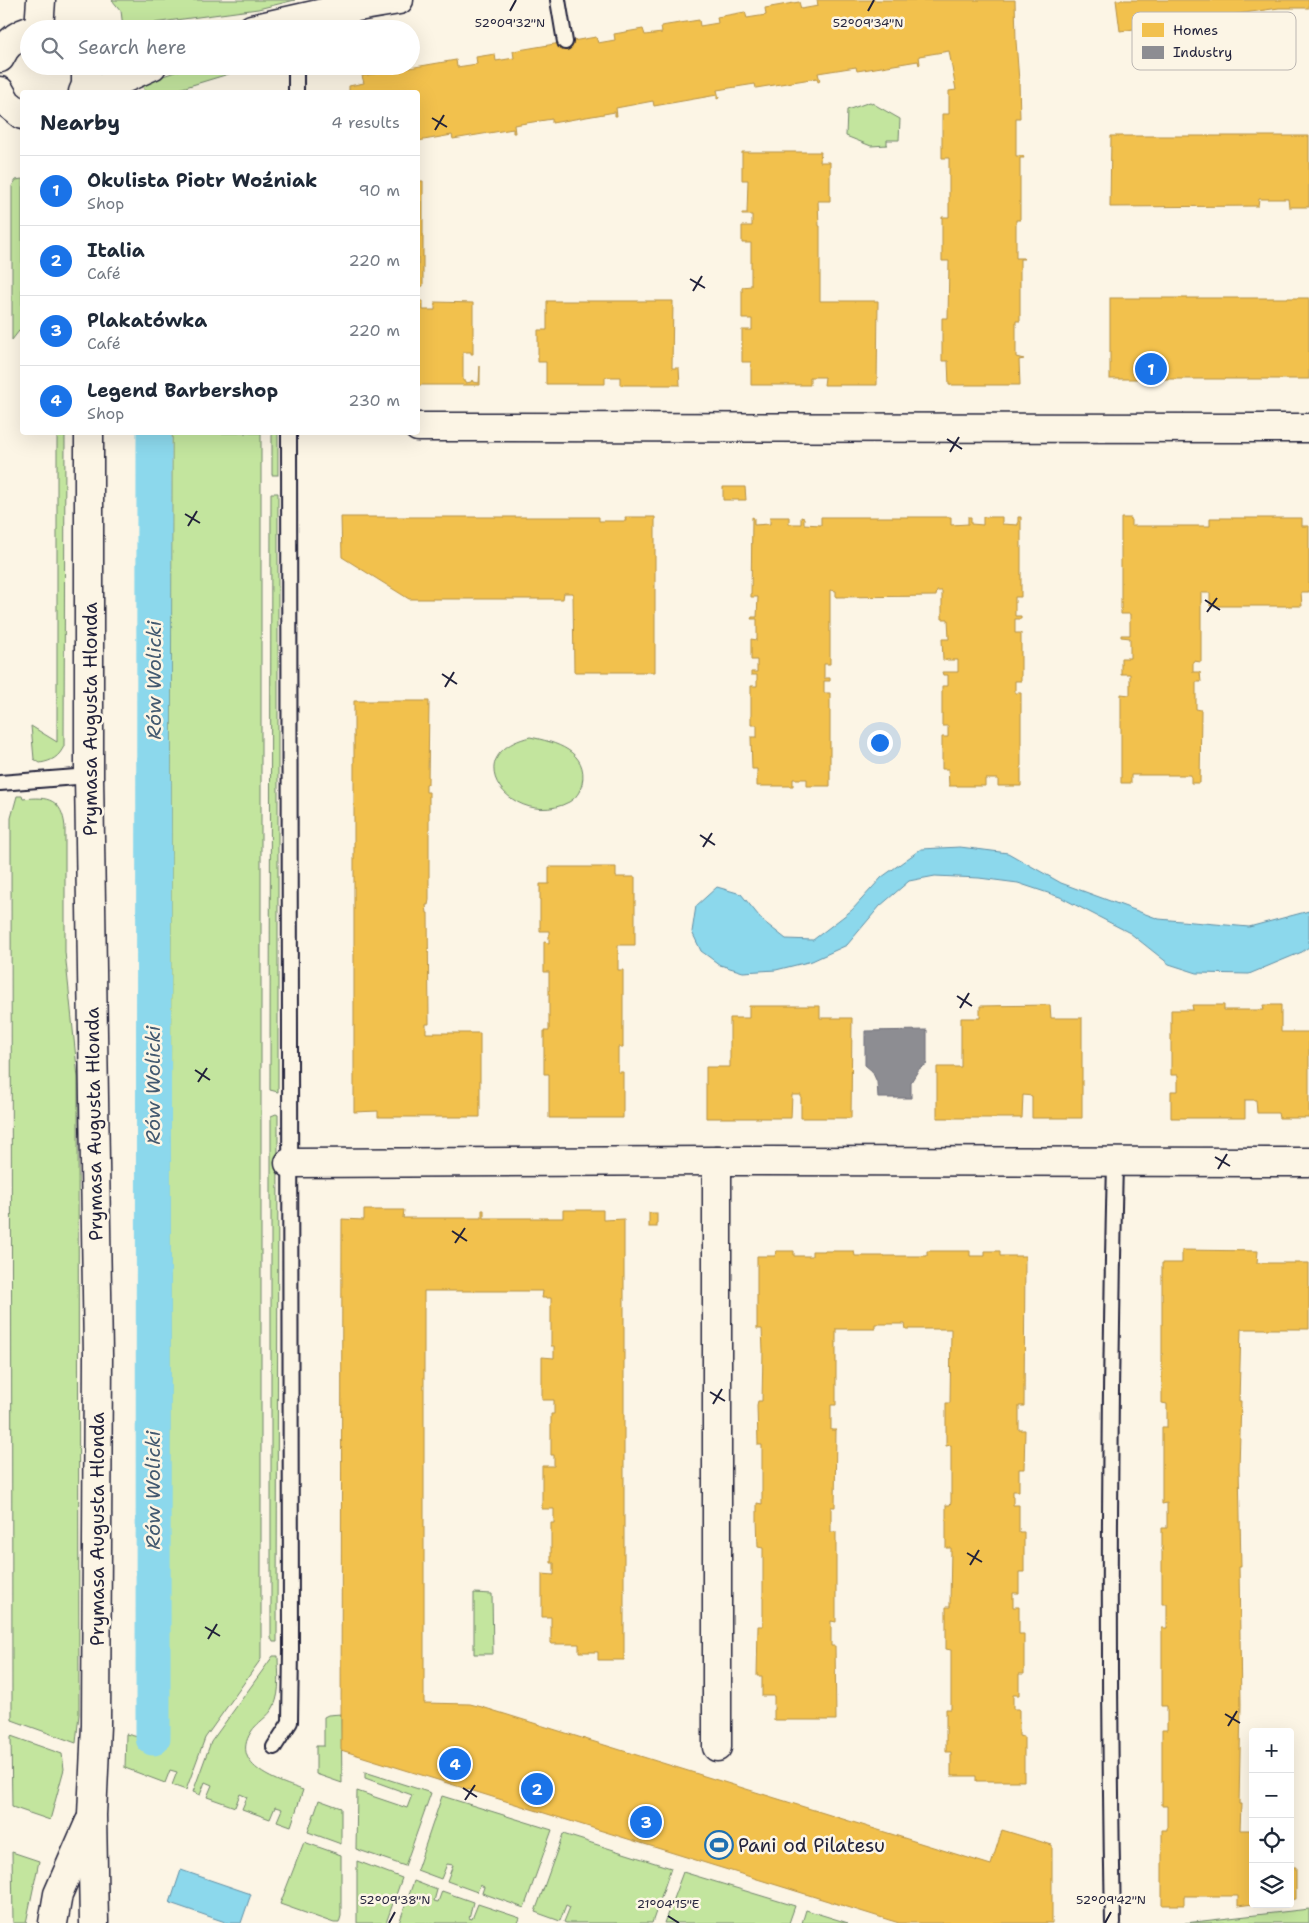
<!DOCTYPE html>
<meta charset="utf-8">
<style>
body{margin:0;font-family:"Shantell Sans",sans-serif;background:#f6f6f7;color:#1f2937}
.controls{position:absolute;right:15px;bottom:15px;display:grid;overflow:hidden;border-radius:5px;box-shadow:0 5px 20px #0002}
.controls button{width:45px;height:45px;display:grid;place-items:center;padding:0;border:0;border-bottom:1px solid #e0e1e3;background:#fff;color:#1f2937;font:25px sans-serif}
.you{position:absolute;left:879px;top:742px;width:18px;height:18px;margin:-12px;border:4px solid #fff;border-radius:50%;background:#1a73e8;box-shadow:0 0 0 8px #1a73e833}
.badge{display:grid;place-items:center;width:32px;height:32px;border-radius:50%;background:#1a73e8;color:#fff;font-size:16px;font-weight:700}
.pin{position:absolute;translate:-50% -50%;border:2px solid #fff;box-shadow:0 1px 5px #0006}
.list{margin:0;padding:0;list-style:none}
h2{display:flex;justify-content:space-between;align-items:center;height:65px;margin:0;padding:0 20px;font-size:21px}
h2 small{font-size:16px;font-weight:400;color:#747a83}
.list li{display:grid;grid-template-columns:32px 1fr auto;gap:15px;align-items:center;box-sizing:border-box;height:70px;padding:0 20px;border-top:1px solid #e0e1e3}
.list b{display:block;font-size:19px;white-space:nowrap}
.list p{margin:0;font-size:16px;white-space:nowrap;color:#747a83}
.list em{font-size:16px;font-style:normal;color:#747a83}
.icon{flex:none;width:28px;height:28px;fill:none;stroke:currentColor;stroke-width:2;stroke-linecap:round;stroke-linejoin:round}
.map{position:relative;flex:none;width:1309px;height:1923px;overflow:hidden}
.search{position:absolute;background:#fff;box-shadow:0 5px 20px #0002;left:20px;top:20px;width:400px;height:55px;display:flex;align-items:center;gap:12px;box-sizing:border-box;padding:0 18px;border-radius:28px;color:#747a83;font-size:19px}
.panel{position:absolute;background:#fff;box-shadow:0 5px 20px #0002;left:20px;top:90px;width:400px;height:345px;border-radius:5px}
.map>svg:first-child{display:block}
.green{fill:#c3e59e;stroke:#72846c}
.water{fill:#8cd8ec;stroke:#628fa5}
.homes{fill:#f2c14e;stroke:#b49148}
.industry{fill:#8d8d92;stroke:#6d6d78}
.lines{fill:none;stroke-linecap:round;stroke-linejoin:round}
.canal{stroke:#8cd8ec;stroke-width:35}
.service-casing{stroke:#22223b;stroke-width:18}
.minor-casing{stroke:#22223b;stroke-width:31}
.service{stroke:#fcf5e5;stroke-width:14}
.minor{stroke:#fcf5e5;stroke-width:28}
.ticks{fill:none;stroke:#22223b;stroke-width:2}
.labels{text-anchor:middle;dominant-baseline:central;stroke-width:5;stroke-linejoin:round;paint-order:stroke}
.street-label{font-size:19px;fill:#22223b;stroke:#fcf5e5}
.poi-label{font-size:19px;fill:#22223b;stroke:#fcf5e5;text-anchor:start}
.water-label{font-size:20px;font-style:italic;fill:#425970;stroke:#fcf5e5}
.key{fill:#fcf5e5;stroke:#bbb6b2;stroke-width:1}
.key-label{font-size:14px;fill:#22223b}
.ticks-label{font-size:12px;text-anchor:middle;fill:#22223b;stroke:#fcf5e5;stroke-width:5;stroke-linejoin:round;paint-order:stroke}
</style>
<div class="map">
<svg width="1309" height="1923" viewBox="0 0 1309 1923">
<rect width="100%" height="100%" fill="#fcf5e5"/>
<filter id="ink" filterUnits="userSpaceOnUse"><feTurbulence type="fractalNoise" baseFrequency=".02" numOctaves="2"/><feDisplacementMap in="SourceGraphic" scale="10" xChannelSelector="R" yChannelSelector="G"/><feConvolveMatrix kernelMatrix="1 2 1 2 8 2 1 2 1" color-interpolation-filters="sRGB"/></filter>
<g filter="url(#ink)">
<g class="green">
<polygon points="112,0 295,0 258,9 123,27 121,11"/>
<polygon points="193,66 276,66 245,69 169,92 145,92 142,83"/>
<polygon points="870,102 900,119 899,140 887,140 887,145 871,146 846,136 847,110"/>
<polygon points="22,179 22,327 12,340 12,186 16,180"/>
<path d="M57 433H65L64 746C59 757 52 761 40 763L34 759 31 726 57 742Z"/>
<polygon points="172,433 261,433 261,1659 205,1738 186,1790 172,1785 177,1772 170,1770 165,1783 125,1768 126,1734 142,1738 169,1735"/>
<rect x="272" y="433" width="6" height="42"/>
<polygon points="271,493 278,493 278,1092 270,1090"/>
<path d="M530 737C555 742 589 751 582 784 580 792 576 798 569 802 515 831 453 756 530 737Z"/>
<path d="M17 796H22L23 799C48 796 62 799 65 827V952L78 1078 79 1714 76 1743 12 1720 11 818Z"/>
<polygon points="276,1114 278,1115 277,1642 273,1642 271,1638 271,1116"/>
<polygon points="474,1593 492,1594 493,1654 474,1654"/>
<path d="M273 1656H278C278 1672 281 1691 274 1706 269 1717 257 1722 251 1732 229 1767 280 1782 303 1790L291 1826 277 1821 282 1809 275 1807 270 1819 242 1809 247 1797 240 1794 235 1807 207 1797 212 1785 205 1782 200 1795 193 1792 211 1742Z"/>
<polygon points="341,1714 342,1783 316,1774 316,1746 324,1746 324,1717 328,1715"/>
<polygon points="11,1736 62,1754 64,1769 50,1820 12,1807"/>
<polygon points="365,1772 431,1793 405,1866 356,1849 357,1791 407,1808 412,1795 365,1778"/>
<polygon points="442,1796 552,1830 524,1908 482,1893 484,1887 480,1885 477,1892 447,1881 453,1865 447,1864 441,1879 417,1870"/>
<polygon points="319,1800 341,1808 341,1844 308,1832"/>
<polygon points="563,1834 671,1868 652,1923 566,1923 564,1922 570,1907 566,1905 560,1921 535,1912"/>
<polygon points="304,1842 341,1855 341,1916 339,1923 334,1923 280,1904"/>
<polygon points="12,1852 39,1861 26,1923 13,1923"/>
<polygon points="357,1861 402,1878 386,1923 357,1923"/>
<polygon points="683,1872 795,1906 789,1923 664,1923"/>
<polygon points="414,1881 437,1890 434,1901 438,1902 442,1891 473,1902 469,1918 472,1919 478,1904 520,1918 518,1923 399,1923"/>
<polygon points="1309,1909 1309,1923 1185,1923"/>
<polygon points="806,1910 848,1923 802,1923"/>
</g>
<g class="water">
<polygon points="960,847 1008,853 1061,883 1159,919 1249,927 1309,911 1309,947 1302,952 1249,974 1197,973 1169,964 1130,933 1060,897 1018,883 979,878 935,876 909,881 880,906 847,945 812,961 776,970 743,972 720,965 701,951 692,932 696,906 717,887 741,894 763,921 786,939 813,940 852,910 882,877 921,849"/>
<polygon points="181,1870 251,1894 241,1923 228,1923 170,1903"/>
</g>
<g class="homes">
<polygon points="817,0 1015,0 1016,41 1019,81 1020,118 1016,118 1016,156 1023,156 1024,158 1020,158 1020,220 1016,220 1016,258 1023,258 1024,259 1020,259 1020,321 1016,321 1016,357 1024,359 1019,360 1020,385 949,385 948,361 942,361 942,318 948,318 949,261 942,261 942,217 949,217 949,158 942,158 942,114 949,114 949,91 956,90 949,51 919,56 920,64 919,65 918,61 857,71 856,67 818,73 820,81 818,82 817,78 756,88 755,84 717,90 719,98 717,99 717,95 654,106 653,101 616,108 617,116 615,116 615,112 552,123 552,119 514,125 515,133 513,133 513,129 453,139 452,135 418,141 418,92 349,92 349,86 364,83 362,76 456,60 457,67 477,64 476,57 495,54 496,61 514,58 513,51 596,37 598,43 615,40 614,34 643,29 645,35 662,33 661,26 699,20 700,26 718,23 717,17 745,12 747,18 766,15 765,8 799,2 801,9 818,6"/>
<polygon points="1116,0 1309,0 1309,8 1279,8 1120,31"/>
<polygon points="1111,136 1309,136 1309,207 1289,207 1288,199 1259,199 1258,206 1110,207"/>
<polygon points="742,152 821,152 820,162 830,162 830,201 818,201 819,226 820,226 820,301 878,301 877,385 824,385 825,377 810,377 810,385 751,385 751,362 742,362 742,330 752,330 752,319 742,319 742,287 751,286 751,243 742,243 742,226 752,226 752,215 742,215 742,213 747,213 748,180 742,180"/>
<polygon points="418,181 423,181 423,286 418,287 418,301 423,301 423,310 435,310 435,302 473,303 473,354 471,354 471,352 463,352 463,381 466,381 466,383 471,382 472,380 473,382 479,383 480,366 480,385 418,385"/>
<rect x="1110" y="298" width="199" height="81"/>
<polygon points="547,301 673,301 672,368 679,368 680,385 620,385 620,377 605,377 605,384 546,384 546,362 538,362 538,330 547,330"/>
<polygon points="723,487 745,487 746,500 723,500"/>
<polygon points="341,517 599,517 599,521 626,521 625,517 655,517 655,672 574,672 573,593 564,593 563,599 409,599 342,557"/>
<polygon points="752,517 754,518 754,525 770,524 770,517 789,517 789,524 801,524 801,517 804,518 804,524 821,525 821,517 951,517 951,525 968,524 968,517 971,517 971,524 983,525 983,517 1002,517 1002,524 1018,525 1018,517 1021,517 1021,597 1015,597 1015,616 1021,616 1021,619 1015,619 1015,633 1021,633 1021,681 1015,681 1015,693 1021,693 1021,786 998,786 998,779 985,779 985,786 949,786 948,769 942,769 942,737 948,737 948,726 942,726 942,686 948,686 948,675 943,675 942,672 958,672 958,660 943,660 942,639 949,639 948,619 942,619 942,591 937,591 936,596 836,597 836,591 830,590 830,664 824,664 824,678 830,678 830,681 824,681 824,693 830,693 830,786 807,786 807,779 793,779 793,786 757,786 757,769 752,769 751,737 757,737 757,725 751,725 751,686 757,686 757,675 751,675 751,672 757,672 757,660 751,660 751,639 757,640 757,619 751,619 752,617 757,617 758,597 751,597"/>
<polygon points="1121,518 1131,518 1131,526 1210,526 1210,518 1302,518 1302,526 1309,526 1309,592 1301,592 1302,606 1210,606 1210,593 1201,593 1201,662 1193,661 1193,672 1200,672 1201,682 1196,682 1196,709 1201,710 1200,783 1191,783 1191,775 1131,775 1131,783 1121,783 1121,694 1130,695 1130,674 1121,674 1121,658 1130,658 1130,638 1121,637 1121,635 1130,635 1130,614 1121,614"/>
<polygon points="354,701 429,701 428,784 426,784 426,792 429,792 429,900 428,905 426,905 427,913 428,913 429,1020 429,1024 426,1024 426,1033 480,1033 480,1117 378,1117 378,1111 354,1112"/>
<polygon points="549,867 616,867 616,877 635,877 635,945 618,945 618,970 623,970 623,1047 618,1047 618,1072 623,1072 623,1118 549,1118 549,1074 544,1074 544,1031 549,1031 549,972 544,972 544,942 549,943 549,931 540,931 540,884 549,884"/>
<polygon points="1050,1005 1051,1018 1082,1018 1082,1118 1032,1118 1032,1096 1023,1095 1022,1118 937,1118 937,1067 961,1067 961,1018 980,1018 980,1006"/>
<polygon points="1192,1005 1224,1005 1224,1010 1264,1010 1263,1005 1281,1005 1281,1032 1309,1032 1309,1118 1279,1118 1278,1113 1257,1113 1256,1100 1245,1100 1245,1118 1171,1118 1171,1091 1178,1091 1178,1075 1171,1075 1171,1010 1193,1010"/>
<polygon points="749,1006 820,1006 820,1018 852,1018 851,1118 801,1118 801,1095 792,1095 791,1118 706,1118 706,1067 730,1067 730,1018 749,1018"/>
<polygon points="364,1210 404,1210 403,1218 482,1218 482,1210 484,1210 484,1218 563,1218 563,1210 603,1210 603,1220 624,1219 624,1660 598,1660 598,1652 579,1652 579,1644 551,1644 551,1617 542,1617 542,1574 554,1575 554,1563 551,1563 551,1523 554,1523 554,1509 542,1509 542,1466 554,1466 554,1455 551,1455 551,1414 554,1414 554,1400 542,1400 542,1357 554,1358 554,1346 551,1346 551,1298 542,1298 543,1291 424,1291 424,1703 470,1704 482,1707 991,1865 1002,1830 1052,1845 1052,1923 899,1923 341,1750 342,1219 364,1220"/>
<rect x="649" y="1213" width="8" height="14"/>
<polygon points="1182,1250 1258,1251 1257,1263 1309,1263 1309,1329 1241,1329 1239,1401 1241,1401 1239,1467 1241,1567 1239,1567 1241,1704 1239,1804 1241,1804 1240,1830 1253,1830 1253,1904 1238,1906 1238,1896 1184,1896 1184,1905 1162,1905 1162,1830 1167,1830 1167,1806 1162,1806 1162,1730 1167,1730 1167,1706 1162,1706 1162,1628 1167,1628 1167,1604 1162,1604 1162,1528 1167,1528 1167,1503 1162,1504 1162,1427 1167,1427 1167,1404 1162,1403 1162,1263 1182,1263"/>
<polygon points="776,1251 794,1251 794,1256 812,1256 812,1251 854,1251 855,1256 927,1256 927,1251 970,1251 970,1256 985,1256 985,1251 1000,1251 1000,1256 1025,1256 1024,1406 1019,1406 1019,1430 1025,1430 1024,1469 1019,1469 1019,1491 1013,1491 1013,1505 1019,1505 1019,1532 1024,1532 1024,1572 1019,1572 1019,1593 1013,1593 1013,1607 1019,1607 1019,1634 1024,1634 1024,1674 1019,1674 1019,1695 1013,1695 1013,1709 1019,1709 1019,1736 1024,1737 1024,1781 976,1781 976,1776 951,1776 951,1752 946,1752 946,1709 951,1709 951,1650 946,1649 946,1607 950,1607 950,1603 951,1548 946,1548 946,1505 950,1505 951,1502 951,1445 946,1446 946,1403 950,1403 951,1329 906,1329 905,1324 875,1324 875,1329 836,1329 836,1405 831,1405 831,1430 836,1430 835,1507 831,1507 831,1532 836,1532 836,1622 831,1621 831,1646 835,1646 836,1720 774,1720 774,1696 762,1696 762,1676 757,1676 758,1626 763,1626 763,1548 758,1547 757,1519 757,1503 762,1504 762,1445 758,1445 757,1405 758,1401 762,1401 763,1351 762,1329 757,1329 757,1256 775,1256"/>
<polygon points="1290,1867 1296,1867 1296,1899 1290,1900"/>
</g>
<polygon class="industry" points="927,1030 927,1064 919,1069 911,1082 911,1098 878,1098 877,1082 872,1071 865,1065 865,1031"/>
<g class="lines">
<polyline class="canal" points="153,1738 154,432"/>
<defs>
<g id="service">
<polyline points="558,0 565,42"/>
<polyline points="296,92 296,66"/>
<polyline points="0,783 89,776"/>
<polyline points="274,1747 290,1722 291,1649 289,432"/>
<path d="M1113 1923C1108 1669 1109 1416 1115 1163"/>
</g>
<g id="minor">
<polyline points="39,29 41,0"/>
<polyline points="252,29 328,12 399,0"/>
<path d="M0 58C6 45 15 35 29 31"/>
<polyline points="0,91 7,103 22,115"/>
<polyline points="83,92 86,85 86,66"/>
<polyline points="95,92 152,66"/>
<polyline points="418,427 1309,428"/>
<polyline points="89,432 89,776 98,1356 96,1725 92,1815 94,1923"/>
<polyline points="717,1161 717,1747"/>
<polyline points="289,1163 717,1161 1309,1162"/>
<polyline points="53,1923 58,1894 89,1823"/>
</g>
</defs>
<use href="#service" class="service-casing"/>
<use href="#minor" class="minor-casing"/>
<use href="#service" class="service"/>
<use href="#minor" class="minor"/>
</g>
</g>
<path class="ticks" d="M510 11 516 0M868 11 874 0M432 118 447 127M435 130 444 115M690 279 705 288M693 291 702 276M947 439 962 449M950 452 959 437M185 514 200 523M188 526 197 511M1205 600 1220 610M1207 612 1217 598M442 674 457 684M445 687 454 672M700 835 715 845M703 847 712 833M957 996 972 1006M960 1008 969 993M195 1070 210 1080M198 1082 207 1068M1215 1157 1230 1166M1218 1169 1227 1154M452 1231 467 1241M455 1243 465 1228M710 1392 725 1401M713 1404 722 1389M967 1553 982 1562M970 1565 979 1550M205 1627 220 1636M208 1639 217 1624M1225 1714 1240 1723M1228 1726 1237 1711M463 1788 477 1797M465 1800 475 1785M668 1916 679 1923M389 1923 395 1912M1105 1923 1111 1912"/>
<defs>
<symbol id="stadium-ring" viewBox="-11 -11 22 22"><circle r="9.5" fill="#fcf5e5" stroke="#1f6fb2" stroke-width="1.5"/><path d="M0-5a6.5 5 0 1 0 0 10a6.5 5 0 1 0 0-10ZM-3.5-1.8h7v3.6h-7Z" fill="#1f6fb2"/></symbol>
</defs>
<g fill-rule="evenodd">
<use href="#stadium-ring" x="703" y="1829" width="32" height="32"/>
</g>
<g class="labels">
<g class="street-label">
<text transform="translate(90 719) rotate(-90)">Prymasa Augusta Hlonda</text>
<text transform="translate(94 1124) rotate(-91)">Prymasa Augusta Hlonda</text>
<text transform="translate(97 1529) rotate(-90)">Prymasa Augusta Hlonda</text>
</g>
<g class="poi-label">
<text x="738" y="1845">Pani od Pilatesu</text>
</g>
<g class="water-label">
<text transform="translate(154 680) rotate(-90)">Rów Wolicki</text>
<text transform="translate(153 1085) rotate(-90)">Rów Wolicki</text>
<text transform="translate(153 1490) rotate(-90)">Rów Wolicki</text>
</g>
</g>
<rect x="1132" y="12" width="164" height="58" rx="8" class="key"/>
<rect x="1142" y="23" width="22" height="14" fill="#f2c14e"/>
<rect x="1142" y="46" width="22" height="13" fill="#8d8d92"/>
<g class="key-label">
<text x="1173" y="35">Homes</text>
<text x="1173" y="57">Industry</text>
</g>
<g class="ticks-label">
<text x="510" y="27">52°09'32"N</text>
<text x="868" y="27">52°09'34"N</text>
<text x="395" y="1904">52°09'38"N</text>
<text x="1111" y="1904">52°09'42"N</text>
<text x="668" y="1908">21°04'15"E</text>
</g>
</svg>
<div class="controls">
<button>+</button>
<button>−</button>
<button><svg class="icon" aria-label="locate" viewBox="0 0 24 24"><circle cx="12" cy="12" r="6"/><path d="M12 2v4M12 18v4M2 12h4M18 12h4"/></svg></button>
<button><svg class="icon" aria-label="layers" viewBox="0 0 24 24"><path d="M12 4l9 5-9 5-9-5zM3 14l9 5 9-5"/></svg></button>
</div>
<div class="you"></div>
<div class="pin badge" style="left:1151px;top:369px">1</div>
<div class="pin badge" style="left:537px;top:1789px">2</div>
<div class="pin badge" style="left:646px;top:1822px">3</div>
<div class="pin badge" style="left:455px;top:1764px">4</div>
<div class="search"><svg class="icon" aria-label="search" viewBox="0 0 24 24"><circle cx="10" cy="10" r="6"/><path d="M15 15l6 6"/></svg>Search here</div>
<section class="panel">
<h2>Nearby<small>4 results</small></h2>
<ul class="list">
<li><span class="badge">1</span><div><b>Okulista Piotr Woźniak</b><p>Shop</p></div><em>90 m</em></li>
<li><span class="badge">2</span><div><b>Italia</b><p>Café</p></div><em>220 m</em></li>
<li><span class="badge">3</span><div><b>Plakatówka</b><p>Café</p></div><em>220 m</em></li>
<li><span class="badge">4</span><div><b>Legend Barbershop</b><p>Shop</p></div><em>230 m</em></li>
</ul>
</section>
</div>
